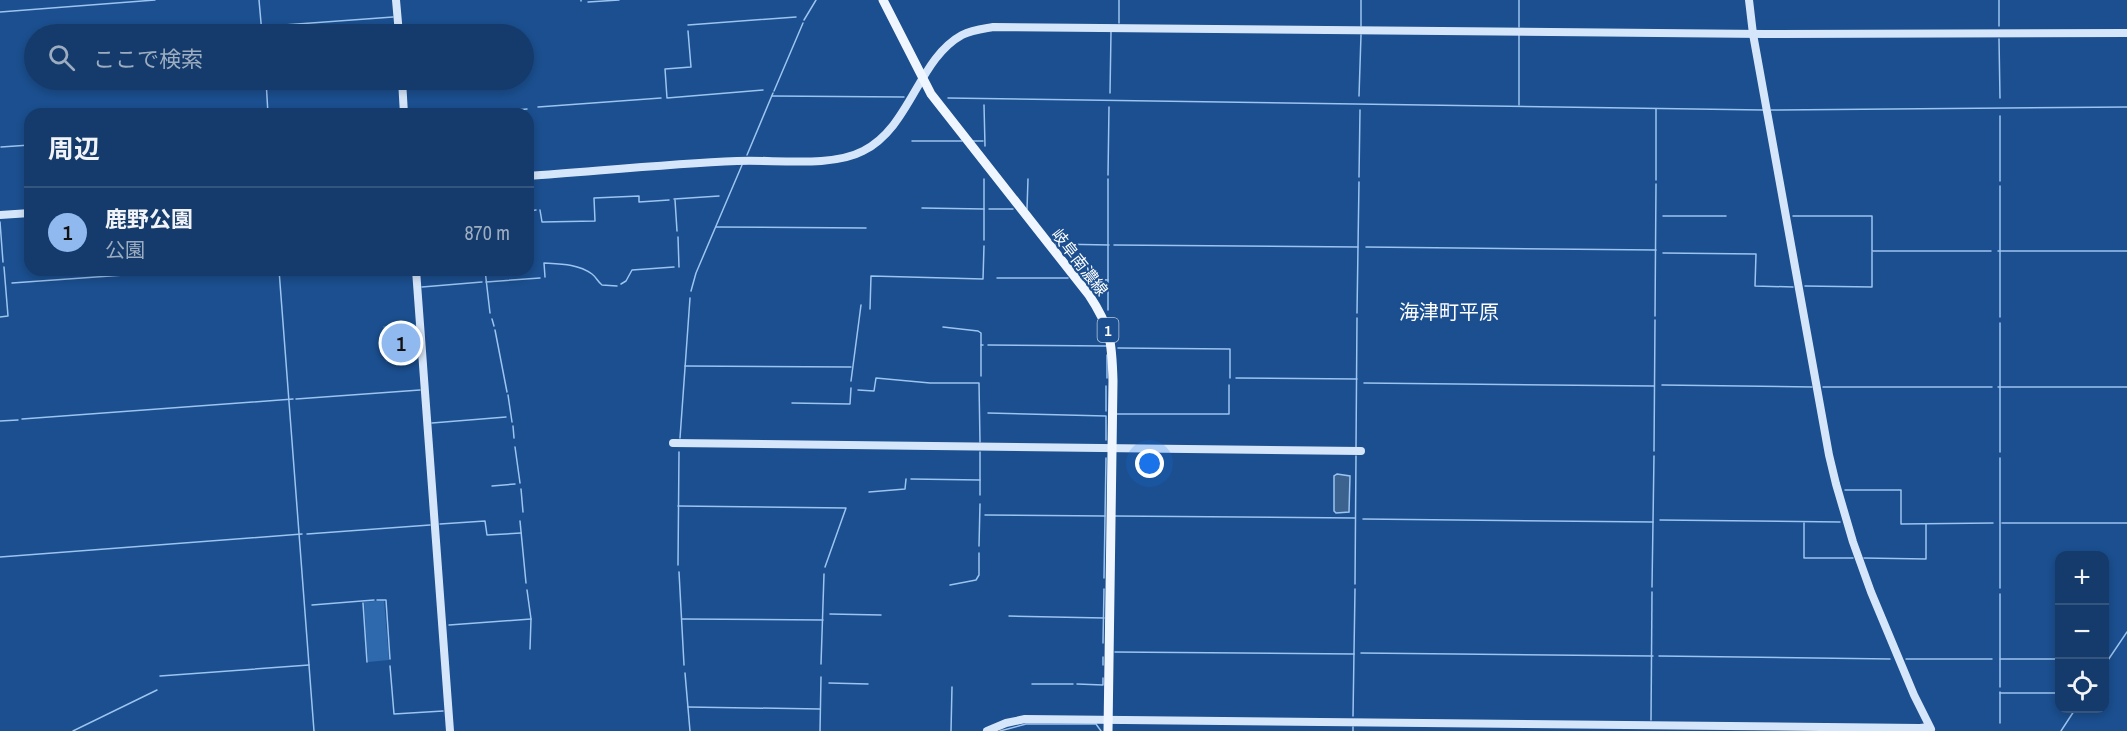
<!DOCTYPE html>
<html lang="ja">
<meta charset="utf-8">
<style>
body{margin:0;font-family:"Archivo Narrow","Noto Sans JP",sans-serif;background:#1d4271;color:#f1f3f6}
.controls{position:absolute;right:18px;bottom:18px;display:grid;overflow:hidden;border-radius:12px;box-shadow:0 3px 9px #0003}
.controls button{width:54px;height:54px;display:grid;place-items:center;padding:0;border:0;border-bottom:2px solid #33557e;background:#143b6b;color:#f1f3f6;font:30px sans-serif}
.you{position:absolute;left:1150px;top:464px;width:21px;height:21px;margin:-15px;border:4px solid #fff;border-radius:50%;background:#1a73e8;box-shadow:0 0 0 9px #1a73e833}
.badge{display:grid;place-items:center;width:39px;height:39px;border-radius:50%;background:#90b9f0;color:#111;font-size:20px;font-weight:700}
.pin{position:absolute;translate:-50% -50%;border:3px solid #fff;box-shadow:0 2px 6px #0006}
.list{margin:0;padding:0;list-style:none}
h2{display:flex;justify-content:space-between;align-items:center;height:78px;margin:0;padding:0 24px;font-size:26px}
h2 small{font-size:20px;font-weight:400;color:#9dadc1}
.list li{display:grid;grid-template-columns:39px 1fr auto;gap:18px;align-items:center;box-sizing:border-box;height:90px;padding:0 24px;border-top:2px solid #33557e}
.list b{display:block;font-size:22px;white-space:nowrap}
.list p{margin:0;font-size:20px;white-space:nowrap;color:#9dadc1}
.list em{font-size:20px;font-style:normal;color:#9dadc1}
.icon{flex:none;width:33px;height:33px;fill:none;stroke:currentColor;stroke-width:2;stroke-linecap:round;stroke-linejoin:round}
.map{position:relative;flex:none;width:2127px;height:731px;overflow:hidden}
.search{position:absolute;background:#143b6b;box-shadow:0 3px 9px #0003;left:24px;top:24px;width:510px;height:66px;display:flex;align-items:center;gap:15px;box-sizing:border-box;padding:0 21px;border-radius:33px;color:#9dadc1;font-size:22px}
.panel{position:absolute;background:#143b6b;box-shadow:0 3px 9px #0003;left:24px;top:108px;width:510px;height:168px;border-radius:18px}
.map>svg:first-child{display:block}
.green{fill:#2e69ad}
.water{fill:#3c6290;stroke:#9cc4f0;stroke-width:1.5}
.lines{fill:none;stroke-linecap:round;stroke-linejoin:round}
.stream{stroke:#9cc4f0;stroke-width:1.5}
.secondary{stroke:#d6e6fa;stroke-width:8}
.primary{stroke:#f0f6ff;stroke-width:9}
.labels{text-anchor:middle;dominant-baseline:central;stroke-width:4.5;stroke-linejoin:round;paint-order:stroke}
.shield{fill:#1b4f8f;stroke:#bbcadd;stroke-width:1.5}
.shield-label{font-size:15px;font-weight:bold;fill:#fff}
.street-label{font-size:16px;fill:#fff;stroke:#1b4f8f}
.quarter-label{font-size:20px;fill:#fff;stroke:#1b4f8f}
</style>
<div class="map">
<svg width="2127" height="731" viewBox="0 0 2127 731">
<rect width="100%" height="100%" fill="#1b4f8f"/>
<g class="green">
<polygon points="417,324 419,359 386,362 383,326"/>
<polygon points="384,600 389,660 368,662 364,602"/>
</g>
<polygon class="water" points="1337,474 1350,476 1349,512 1336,513 1334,511 1334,476"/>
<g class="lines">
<g class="stream">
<polyline points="259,0 262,34"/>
<polyline points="1519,0 1519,27"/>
<polyline points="581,1 581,0"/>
<polyline points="588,2 619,0"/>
<polyline points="0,12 155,0"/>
<polyline points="804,20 816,0"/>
<polyline points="1119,23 1119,0"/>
<polyline points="688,25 796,17"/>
<polyline points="270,26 393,17"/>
<polyline points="1361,26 1361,0"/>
<polyline points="1999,26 1999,0"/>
<polyline points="688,31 691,67 665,69 667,98 763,90"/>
<polyline points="1519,35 1519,105"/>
<polyline points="1999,39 2000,98"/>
<polyline points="266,80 268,114"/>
<polyline points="774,91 803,23"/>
<polyline points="1110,93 1111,32"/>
<polyline points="772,96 904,97"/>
<polyline points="1359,96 1361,35"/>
<polyline points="948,98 1763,110"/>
<polyline points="984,105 985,146"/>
<polyline points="538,107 661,98"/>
<polyline points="1656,109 1656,180"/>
<polyline points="1771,110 2127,107"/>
<polyline points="469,114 527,109"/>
<polyline points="2000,116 2000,181"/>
<polyline points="912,141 962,141"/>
<polyline points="973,141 983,141"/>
<polyline points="1,147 30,145"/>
<polyline points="747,155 773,93"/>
<polyline points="1108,175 1109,107"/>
<polyline points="1359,177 1360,110"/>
<polyline points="2000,186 2000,317"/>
<polyline points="674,199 719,196"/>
<polyline points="675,200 677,231"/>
<polyline points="922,208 984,209"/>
<polyline points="989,209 1013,209"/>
<polyline points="1027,209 1028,179"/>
<polyline points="540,210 542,222 595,221 594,198 639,196 639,202 669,200"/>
<polyline points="528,211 536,210"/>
<polyline points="1663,216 1726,216"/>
<polyline points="1793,216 1872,216 1872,251 1991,251"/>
<polyline points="0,222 3,262"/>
<polyline points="716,227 866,228"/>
<polyline points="678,237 679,267"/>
<polyline points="984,240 984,179"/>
<polyline points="1056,244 1109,245"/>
<polyline points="1114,245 1358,247"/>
<polyline points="1366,247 1656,250"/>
<polyline points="1998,251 2127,251"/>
<polyline points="1663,253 1756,254 1755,286 1793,287"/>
<polyline points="279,270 314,731"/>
<polyline points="485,270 490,313"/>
<path d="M545 277 544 263C561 264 578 264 592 274 596 277 598 282 602 285L617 286"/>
<polyline points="997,278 1068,278"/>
<polyline points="1083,279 1108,280"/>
<polyline points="486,282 540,278"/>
<polyline points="12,283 194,270"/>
<polyline points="621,284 626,281 632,270 674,267"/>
<polyline points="1805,286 1872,287 1872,252"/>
<polyline points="422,287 482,282"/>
<polyline points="691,291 696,273 742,165"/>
<polyline points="870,309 871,276 983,279 984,246"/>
<polyline points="1108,310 1108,179"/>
<polyline points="1357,313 1359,182"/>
<polyline points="1655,316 1656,184"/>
<polyline points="0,317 8,316 4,267"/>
<polyline points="492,319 494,326"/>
<polyline points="2000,323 2000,452"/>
<polyline points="943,327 978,331 981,333 981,345 983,345"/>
<polyline points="495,330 507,392"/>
<polyline points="988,345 1107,346"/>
<polyline points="1118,348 1230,349 1230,378"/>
<polyline points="685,366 851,367"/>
<polyline points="981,376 981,345"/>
<polyline points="1107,378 1107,355"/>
<polyline points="1236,378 1357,379"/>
<polyline points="851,381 861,305"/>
<polyline points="1364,383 1654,386"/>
<polyline points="1662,385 1812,387"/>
<polyline points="1823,387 1992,387"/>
<polyline points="1998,387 2127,387"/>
<polyline points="858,390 874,391 876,378 930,383 979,383 980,442"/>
<polyline points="508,395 512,422"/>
<polyline points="296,399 420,390"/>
<polyline points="792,403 850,404 851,388"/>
<polyline points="1106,411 1106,386"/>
<polyline points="988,413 1106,416 1106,440"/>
<polyline points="1117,414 1229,414 1229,385"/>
<polyline points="22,419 293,399"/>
<polyline points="0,421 18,420"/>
<polyline points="432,423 506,417"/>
<polyline points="513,426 514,438"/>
<polyline points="680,438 690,298"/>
<polyline points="515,447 520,483"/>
<polyline points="1356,447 1357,318"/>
<polyline points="1654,451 1655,320"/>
<polyline points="2000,458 2000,588"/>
<polyline points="911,479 980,480"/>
<polyline points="492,486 515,484"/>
<polyline points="521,489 523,512"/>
<polyline points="1845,490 1901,490 1901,524 1993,523"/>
<polyline points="869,492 905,489 906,479"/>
<polyline points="980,495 980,452"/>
<polyline points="678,506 846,508 825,567"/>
<polyline points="985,515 1105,516"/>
<polyline points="1115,516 1355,518"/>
<polyline points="1363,519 1653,522"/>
<polyline points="1660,520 1840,522"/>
<polyline points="520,521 526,583"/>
<polyline points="1804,523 1804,558 1853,558"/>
<polyline points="2002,523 2127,523"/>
<polyline points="440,524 485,521 487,535 521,533"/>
<polyline points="307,534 430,525"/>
<polyline points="979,546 980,504"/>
<polyline points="0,557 302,534"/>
<polyline points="1864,558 1926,559 1926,524"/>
<polyline points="678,565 679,452"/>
<polyline points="679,572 684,665"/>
<polyline points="1104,578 1106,458"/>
<polyline points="1355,584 1356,456"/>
<polyline points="950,585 976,580 979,575 979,553"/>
<polyline points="1652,587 1654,456"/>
<polyline points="527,590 531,619 530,649"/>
<polyline points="2000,594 2000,687"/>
<polyline points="377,600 386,600 390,659"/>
<polyline points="363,603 367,662"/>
<polyline points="312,605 374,600"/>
<polyline points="830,614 881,615"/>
<polyline points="1009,616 1104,618"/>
<polyline points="682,619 823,620"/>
<polyline points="449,625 531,619"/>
<polyline points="1103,643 1104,589"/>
<polyline points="1115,652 1354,654"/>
<polyline points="1361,653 1653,656"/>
<polyline points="1659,656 1890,659"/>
<polyline points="1906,659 1992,659"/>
<polyline points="2000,659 2060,659"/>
<polyline points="821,664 824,574"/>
<polyline points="1103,665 1103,657"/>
<polyline points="390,666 394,714 443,711"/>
<polyline points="2104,666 2127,632"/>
<polyline points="685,673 690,731"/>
<polyline points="160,676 309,665"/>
<polyline points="829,683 868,684"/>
<polyline points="1032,684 1073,684"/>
<polyline points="1077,684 1103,685 1103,678"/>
<polyline points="2000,692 2000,723"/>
<polyline points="2000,693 2060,693"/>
<polyline points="688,707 820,709"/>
<polyline points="1353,716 1355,589"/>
<polyline points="1651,720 1652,592"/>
<polyline points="73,731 157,690"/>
<polyline points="820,731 821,677"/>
<polyline points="951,731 952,687"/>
<polyline points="1000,731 1026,724 1096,724 1101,731"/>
<polyline points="1353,731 1353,727"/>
<polyline points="2061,731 2076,708"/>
</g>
<g class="secondary">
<polyline points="396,0 399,34"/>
<polyline points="1749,0 1753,34 1829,455 1836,484 1853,542 1871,592 1914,695 1931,729"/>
<polyline points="402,80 404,114"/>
<path d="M528 176C598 171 667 164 737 161 773 159 831 168 863 151 911 127 918 59 962 35 972 30 982 29 993 27L1764 34 2127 33"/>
<polyline points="0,215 30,213"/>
<polyline points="416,270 450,731"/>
<polyline points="673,443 1361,451"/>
<polyline points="987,731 1006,723 1025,719 1920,728 1929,727"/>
</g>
<path class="primary" d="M883 0 931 94 1089 295C1111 328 1112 343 1113 381L1108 731"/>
</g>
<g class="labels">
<rect class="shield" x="1097.5" y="318" width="21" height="24" rx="4.5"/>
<g class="shield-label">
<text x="1108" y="330">1</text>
</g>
<g class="street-label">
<text transform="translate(1080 262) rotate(52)">岐阜南濃線</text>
</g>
<g class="quarter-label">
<text x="1449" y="311">海津町平原</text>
</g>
</g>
</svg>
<div class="controls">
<button>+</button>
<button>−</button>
<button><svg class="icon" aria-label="locate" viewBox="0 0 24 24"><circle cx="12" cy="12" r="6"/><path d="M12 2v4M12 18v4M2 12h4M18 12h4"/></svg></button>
</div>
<div class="you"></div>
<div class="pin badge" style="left:401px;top:343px">1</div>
<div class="search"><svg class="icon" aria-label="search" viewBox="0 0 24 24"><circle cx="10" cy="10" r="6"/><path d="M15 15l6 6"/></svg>ここで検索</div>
<section class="panel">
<h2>周辺<small></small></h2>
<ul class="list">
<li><span class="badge">1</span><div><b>鹿野公園</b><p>公園</p></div><em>870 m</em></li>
</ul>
</section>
</div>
